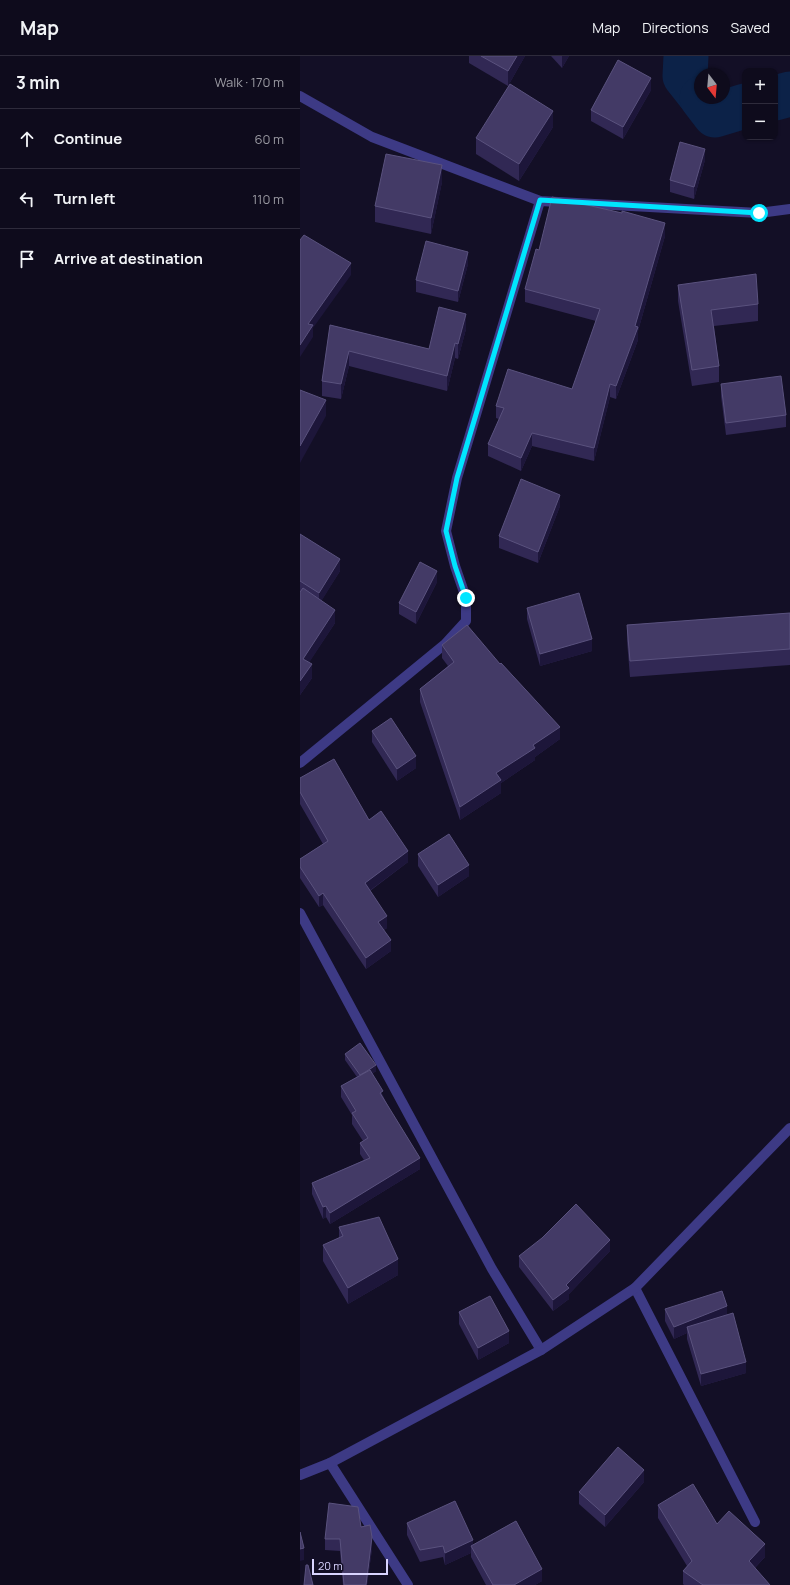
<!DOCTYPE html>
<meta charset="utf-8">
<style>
body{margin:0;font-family:Manrope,sans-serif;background:#1c1929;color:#f1f3f6}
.controls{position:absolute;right:12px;top:12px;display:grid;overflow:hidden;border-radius:8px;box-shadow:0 1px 3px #0004}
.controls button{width:36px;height:36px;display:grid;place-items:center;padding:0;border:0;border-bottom:1px solid #2e2b3b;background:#0e0b1c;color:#f1f3f6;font:20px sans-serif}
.compass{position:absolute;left:394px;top:12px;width:36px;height:36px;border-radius:50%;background:#0e0b1c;box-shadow:0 1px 3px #0004;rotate:164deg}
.scale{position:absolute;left:12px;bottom:10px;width:76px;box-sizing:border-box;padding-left:4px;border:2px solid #d9d4ff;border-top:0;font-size:11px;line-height:14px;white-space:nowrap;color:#d9d4ff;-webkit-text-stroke:3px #130f26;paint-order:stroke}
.stop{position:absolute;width:12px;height:12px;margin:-9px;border:3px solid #00e5ff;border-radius:50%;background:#fff}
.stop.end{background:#00e5ff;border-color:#fff;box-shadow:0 1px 4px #0008}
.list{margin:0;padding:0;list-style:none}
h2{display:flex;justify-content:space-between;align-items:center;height:52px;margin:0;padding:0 16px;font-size:17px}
h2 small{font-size:13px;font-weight:400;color:#9b9ba3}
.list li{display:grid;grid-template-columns:26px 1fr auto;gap:12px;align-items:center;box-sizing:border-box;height:60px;padding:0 16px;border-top:1px solid #2e2b3b}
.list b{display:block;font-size:15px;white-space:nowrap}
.list em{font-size:13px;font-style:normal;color:#9b9ba3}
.icon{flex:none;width:22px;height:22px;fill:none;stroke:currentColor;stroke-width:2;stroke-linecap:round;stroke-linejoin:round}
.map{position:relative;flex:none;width:490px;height:1529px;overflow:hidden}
header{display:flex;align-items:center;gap:24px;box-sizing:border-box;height:56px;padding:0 20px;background:#0e0b1c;border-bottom:1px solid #2e2b3b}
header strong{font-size:19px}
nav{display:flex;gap:22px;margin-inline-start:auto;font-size:14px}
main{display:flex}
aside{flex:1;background:#0e0b1c}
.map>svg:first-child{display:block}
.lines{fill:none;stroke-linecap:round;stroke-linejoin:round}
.river{stroke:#0c2248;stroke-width:45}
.minor{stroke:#3d3a85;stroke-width:10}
.wall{fill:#312854}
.shaded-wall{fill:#1d163a}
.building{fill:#433a66;stroke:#5a527e}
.route{stroke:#00e5ff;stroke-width:5}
</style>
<header>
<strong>Map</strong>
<nav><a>Map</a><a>Directions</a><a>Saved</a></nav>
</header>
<main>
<aside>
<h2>3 min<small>Walk · 170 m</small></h2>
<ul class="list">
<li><svg class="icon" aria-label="ahead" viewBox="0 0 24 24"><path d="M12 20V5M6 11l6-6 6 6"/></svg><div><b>Continue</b></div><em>60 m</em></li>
<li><svg class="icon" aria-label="left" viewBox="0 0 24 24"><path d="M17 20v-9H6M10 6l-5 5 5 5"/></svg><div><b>Turn left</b></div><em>110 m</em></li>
<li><svg class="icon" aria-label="arrive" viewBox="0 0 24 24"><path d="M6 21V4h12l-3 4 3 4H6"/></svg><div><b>Arrive at destination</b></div></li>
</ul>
</aside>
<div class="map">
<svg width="490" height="1529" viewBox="0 0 490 1529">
<rect width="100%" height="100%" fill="#130f26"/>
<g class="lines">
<g class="river">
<polyline points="386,0 385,20 400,39"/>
<polyline points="402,42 415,59 445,50"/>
<polyline points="475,42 490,38"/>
</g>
<g class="minor">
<polyline points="0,40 72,81 240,145 459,157 490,153"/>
<polyline points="0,707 145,588 166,565 166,542 155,510 146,475 157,422 240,145"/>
<polyline points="0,857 192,1213 241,1294"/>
<polyline points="335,1232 455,1466"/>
<polyline points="30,1407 108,1529"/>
<polyline points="0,1419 30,1407 241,1294 335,1232 490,1072"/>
</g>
</g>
<g class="wall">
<polygon points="169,0 225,0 208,30 169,7"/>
<polygon points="251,0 269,0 262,12"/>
<polygon points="351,34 323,83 291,65 291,54"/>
<polygon points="253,71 219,125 176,98 176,82"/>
<polygon points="405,104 394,143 370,136 370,124"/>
<polygon points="142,126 131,178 75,166 75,150"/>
<polygon points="365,180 338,275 338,284 316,343 310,341 294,405 232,390 221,415 188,400 188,388 199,363 196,362 196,350 272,333 296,265 225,246 225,233 239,194"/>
<polygon points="168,208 158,246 116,236 116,224"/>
<polygon points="378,229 458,248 458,265 414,270 419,310 419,326 392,330 378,245"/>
<polygon points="30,269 129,293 166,273 158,303 155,302 147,335 49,310 41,343 22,340 22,325"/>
<polygon points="421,328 486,359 486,371 426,379 421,340"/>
<polygon points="260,450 238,507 199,492 199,480"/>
<polygon points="0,478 40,515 21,545 35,567 9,606 12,622 0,639"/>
<polygon points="137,526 116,568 99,558 99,547"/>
<polygon points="227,552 292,595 240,610 227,563"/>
<polygon points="490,557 490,609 330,621 327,585 327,569"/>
<polygon points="142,589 260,683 235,701 235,704 201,727 201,737 160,764 120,646 120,633 148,610 142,602"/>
<polygon points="72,675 116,712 97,725 72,686"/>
<polygon points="0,722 69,764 108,806 70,835 87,872 84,874 91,895 66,913 23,849 19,851 0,822 0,803 23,788 0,748"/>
<polygon points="118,798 169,820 138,841 118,810"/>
<polygon points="45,998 76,1015 72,1018 83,1040 120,1113 30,1168 26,1161 23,1163 12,1138 12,1127 64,1104 60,1098 60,1087 63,1085 52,1068 52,1059 41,1041 41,1030 57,1021 45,1004"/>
<polygon points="39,1171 98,1219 48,1248 23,1205 23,1189 39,1182"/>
<polygon points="310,1195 269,1238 269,1243 253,1255 219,1211 219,1200"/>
<polygon points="365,1253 427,1259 446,1317 401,1330 387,1283 387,1277 374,1283 365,1265"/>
<polygon points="159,1256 209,1287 178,1304 159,1268"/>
<polygon points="344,1426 305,1471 279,1448 279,1436"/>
<polygon points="358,1449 417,1468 465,1501 455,1512 470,1529 384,1529 383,1528 383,1515 387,1510 358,1462"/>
<polygon points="107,1467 173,1489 242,1525 235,1529 186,1529 171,1501 171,1497 145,1509 143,1501 120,1506 107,1479"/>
<polygon points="61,1471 72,1493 67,1529 43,1529 40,1495 25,1494 25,1483"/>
</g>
<g class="shaded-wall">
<polygon points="217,0 225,0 208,30 208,15"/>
<polygon points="262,0 269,0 262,12"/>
<polygon points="351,22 351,34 323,83 323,71"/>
<polygon points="253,55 253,71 219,125 219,108"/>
<polygon points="405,93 405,104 394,143 394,131"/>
<polygon points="142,109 142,126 131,178 131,162"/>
<polygon points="365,167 365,180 338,275 338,284 316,343 316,330 335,270"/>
<polygon points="168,196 168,208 158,246 158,235"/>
<polygon points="51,207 51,219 13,272 13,281 0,301 0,289 8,268"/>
<polygon points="166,258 166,273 158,303 158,288"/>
<polygon points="155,287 155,302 147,335 147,320"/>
<polygon points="49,295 49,310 41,343 41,328"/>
<polygon points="310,328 310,341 294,405 294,392"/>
<polygon points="26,344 26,360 0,407 0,390"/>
<polygon points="232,377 232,390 221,415 221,402"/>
<polygon points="260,439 260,450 238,507 238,496"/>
<polygon points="40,503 40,515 19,549 19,537"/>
<polygon points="137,515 137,526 116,568 116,556"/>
<polygon points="35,554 35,567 3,616 3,603"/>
<polygon points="292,583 292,595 240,610 240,598"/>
<polygon points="12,608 12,622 0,639 0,625"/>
<polygon points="260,671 260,683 235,701 235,704 201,727 201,737 160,764 160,751 196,717 233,689"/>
<polygon points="116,700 116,712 97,725 97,713"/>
<polygon points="108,795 108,806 65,838 65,827"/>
<polygon points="169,809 169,820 138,841 138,829"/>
<polygon points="23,837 23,849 19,851 19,840"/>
<polygon points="87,860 87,872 78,877 78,866"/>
<polygon points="91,884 91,895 66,913 66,902"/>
<polygon points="76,1009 76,1015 61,1026 61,1020"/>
<polygon points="120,1102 120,1113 30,1168 30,1157"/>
<polygon points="26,1150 26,1161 23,1163 23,1151"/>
<polygon points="310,1184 310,1195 269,1238 269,1243 253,1255 253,1244 266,1229"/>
<polygon points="98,1203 98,1219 48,1248 48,1232"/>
<polygon points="427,1250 427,1261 387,1271 387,1277 374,1283 374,1271"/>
<polygon points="209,1275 209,1287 178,1304 178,1292"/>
<polygon points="446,1306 446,1317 401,1330 401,1318"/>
<polygon points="344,1414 344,1426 305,1471 305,1459"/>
<polygon points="72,1481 72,1493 67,1529 66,1529"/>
<polygon points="173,1484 173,1494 171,1490 171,1497 145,1509 145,1497"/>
<polygon points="465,1488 465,1501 449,1518 449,1505"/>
<polygon points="4,1492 4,1504 0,1505 0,1493"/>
<polygon points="242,1513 242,1525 235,1529 214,1529"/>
</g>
<g class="building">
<polygon points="181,0 217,0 208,15"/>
<polygon points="318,4 351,22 323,71 291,54"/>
<polygon points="210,28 253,55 219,108 176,82"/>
<polygon points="380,86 405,93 394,131 370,124"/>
<polygon points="86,98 142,109 131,162 75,150"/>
<polygon points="252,141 322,157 322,155 365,167 335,270 338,271 316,330 310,328 294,392 232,377 221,402 188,388 204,352 196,350 208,313 272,333 300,253 225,233 236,193 239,194"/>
<polygon points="4,179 51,207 8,268 13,269 0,289 0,184"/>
<polygon points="126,185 168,196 158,235 116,224"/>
<polygon points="456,218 458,248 411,254 419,310 392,314 378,229"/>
<polygon points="139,251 166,258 158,288 155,287 147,320 49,295 41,328 22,325 30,269 129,293"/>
<polygon points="481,320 486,359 426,367 421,328"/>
<polygon points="0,334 26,344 0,390"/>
<polygon points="221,423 260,439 238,496 199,480"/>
<polygon points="0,478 40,503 19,537 0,525"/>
<polygon points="120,506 137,515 116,556 99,547"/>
<polygon points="3,532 35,554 3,603 12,608 0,625 0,536"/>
<polygon points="279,537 292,583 240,598 227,552"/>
<polygon points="490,557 490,593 330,605 327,569"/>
<polygon points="167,569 200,608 201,607 260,671 233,689 235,692 196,717 201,724 160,751 120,633 154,606 142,589"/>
<polygon points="91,662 116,700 97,713 72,675"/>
<polygon points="34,703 69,764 81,755 108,795 65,827 87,860 78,866 91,884 66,902 23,837 19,840 0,811 0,803 28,785 0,736 0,722"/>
<polygon points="149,778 169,809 138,829 118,798"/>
<polygon points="60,987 76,1009 67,1015 60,1019 45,998"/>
<polygon points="70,1014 83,1035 80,1037 120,1102 30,1157 26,1150 23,1151 12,1127 70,1102 60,1087 68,1082 52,1057 56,1055 41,1030"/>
<polygon points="276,1148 310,1184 266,1229 269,1232 253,1244 219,1200 242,1182"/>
<polygon points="79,1161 98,1203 48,1232 23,1189 43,1180 39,1171"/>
<polygon points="422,1235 427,1250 374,1271 365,1253"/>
<polygon points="190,1240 209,1275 178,1292 159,1256"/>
<polygon points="433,1257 446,1306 401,1318 387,1271"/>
<polygon points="318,1391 344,1414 305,1459 279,1436"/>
<polygon points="393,1428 417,1468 429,1455 465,1488 449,1505 470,1529 403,1529 383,1515 392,1505 358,1449"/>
<polygon points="155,1445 173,1484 145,1497 143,1490 120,1494 107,1467"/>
<polygon points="29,1447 58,1451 61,1471 70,1469 72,1481 66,1529 44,1529 40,1483 25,1483"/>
<polygon points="216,1465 242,1513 214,1529 193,1529 171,1490"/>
<polygon points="0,1476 4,1492 0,1493"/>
<polygon points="6,1509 8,1509 13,1529 4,1529"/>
</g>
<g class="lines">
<polyline class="route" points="166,542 155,510 146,475 157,422 240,144 459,157"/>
</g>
</svg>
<div class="controls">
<button>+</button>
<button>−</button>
</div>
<svg class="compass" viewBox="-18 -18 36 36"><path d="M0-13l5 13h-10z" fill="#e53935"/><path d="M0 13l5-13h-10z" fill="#9b9ba3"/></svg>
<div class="scale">20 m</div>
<div class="stop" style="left:459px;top:157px"></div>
<div class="stop end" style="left:166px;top:542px"></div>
</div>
</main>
